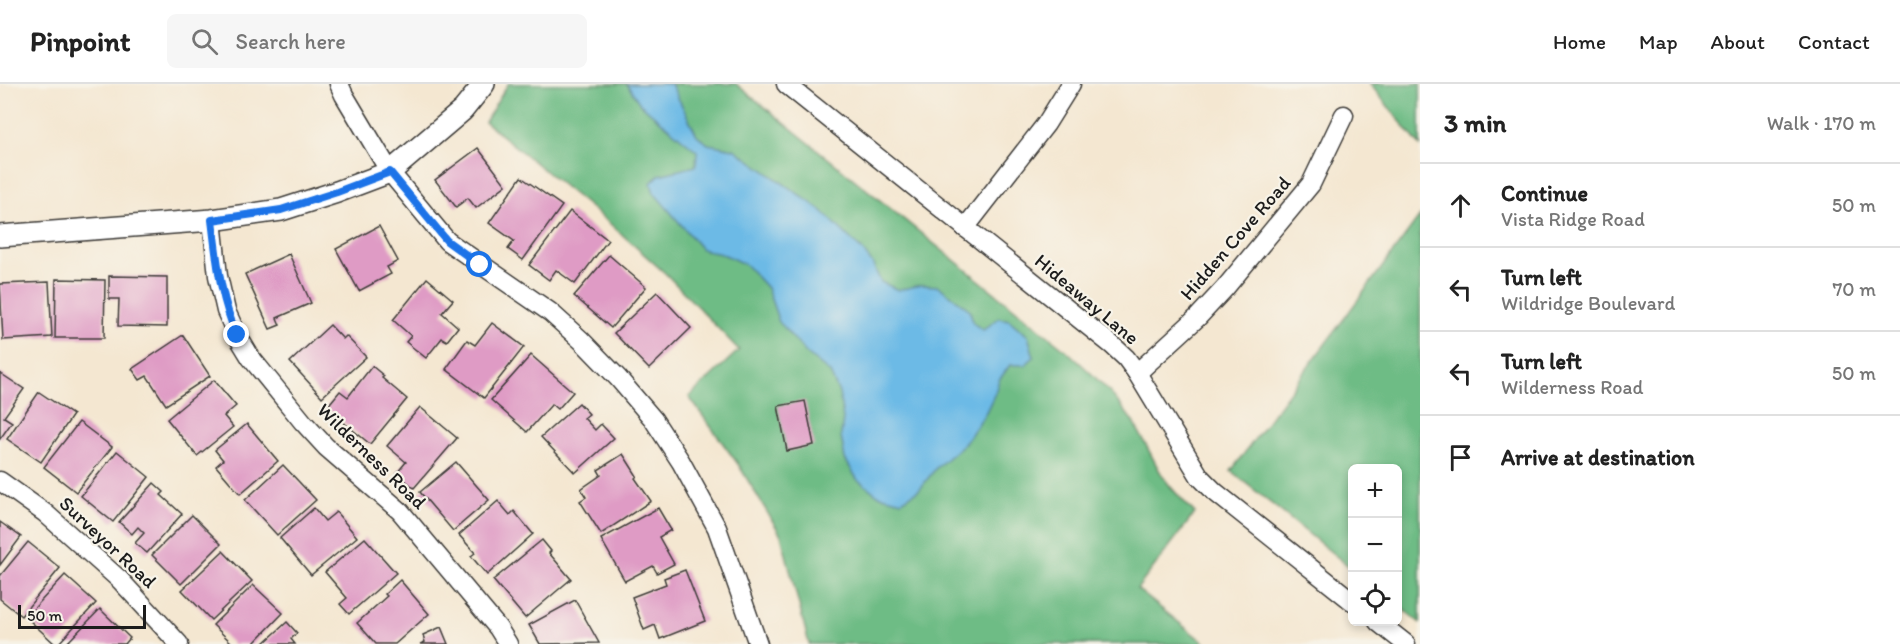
<!DOCTYPE html>
<meta charset="utf-8">
<style>
body{margin:0;font-family:Itim,sans-serif;background:#f6f6f6;color:#222}
.controls{position:absolute;right:18px;bottom:18px;display:grid;overflow:hidden;border-radius:9px;box-shadow:0 3px 9px #0003}
.controls button{width:54px;height:54px;display:grid;place-items:center;padding:0;border:0;border-bottom:2px solid #e0e0e0;background:#fff;color:#222;font:30px sans-serif}
.scale{position:absolute;left:18px;bottom:15px;width:128px;box-sizing:border-box;padding-left:6px;border:3px solid #1c1c1c;border-top:0;font-size:16px;line-height:21px;white-space:nowrap;color:#1c1c1c;-webkit-text-stroke:4px #f7f3e8;paint-order:stroke}
.stop{position:absolute;width:18px;height:18px;margin:-14px;border:4px solid #1a73e8;border-radius:50%;background:#fff}
.stop.end{background:#1a73e8;border-color:#fff;box-shadow:0 2px 6px #0008}
.list{margin:0;padding:0;list-style:none}
h2{display:flex;justify-content:space-between;align-items:center;height:78px;margin:0;padding:0 24px;font-size:26px}
h2 small{font-size:20px;font-weight:400;color:#767676}
.list li{display:grid;grid-template-columns:39px 1fr auto;gap:18px;align-items:center;box-sizing:border-box;height:84px;padding:0 24px;border-top:2px solid #e0e0e0}
.list b{display:block;font-size:22px;white-space:nowrap}
.list p{margin:0;font-size:20px;white-space:nowrap;color:#767676}
.list em{font-size:20px;font-style:normal;color:#767676}
.icon{flex:none;width:33px;height:33px;fill:none;stroke:currentColor;stroke-width:2;stroke-linecap:round;stroke-linejoin:round}
.map{position:relative;flex:none;width:1420px;height:560px;overflow:hidden}
header{display:flex;align-items:center;gap:36px;box-sizing:border-box;height:84px;padding:0 30px;background:#fff;border-bottom:2px solid #e0e0e0}
header strong{font-size:28px}
nav{display:flex;gap:33px;margin-inline-start:auto;font-size:21px}
.search{width:420px;height:54px;background:#f6f6f6;display:flex;align-items:center;gap:15px;box-sizing:border-box;padding:0 21px;border-radius:9px;color:#767676;font-size:22px}
main{display:flex}
aside{flex:1;background:#fff}
.map>svg:first-child{display:block}
.forest{fill:#6ebc85;stroke:#456c50;stroke-width:1.5}
.water{fill:#6cbae6;stroke:#446b81;stroke-width:1.5}
.building{fill:#df9bc5}
.lines{fill:none;stroke-linecap:round;stroke-linejoin:round}
.minor-casing{stroke:#3c3a37;stroke-width:21}
.tertiary-casing{stroke:#3c3a37;stroke-width:24}
.minor{stroke:#fff;stroke-width:18}
.tertiary{stroke:#fff;stroke-width:21}
.route{stroke:#1a73e8;stroke-width:8}
.labels{text-anchor:middle;dominant-baseline:central;stroke-width:4.5;stroke-linejoin:round;paint-order:stroke}
.street-label{font-size:20px;fill:#1c1c1c;stroke:#f7f3e8}
</style>
<header>
<strong>Pinpoint</strong>
<div class="search"><svg class="icon" aria-label="search" viewBox="0 0 24 24"><circle cx="10" cy="10" r="6"/><path d="M15 15l6 6"/></svg>Search here</div>
<nav><a>Home</a><a>Map</a><a>About</a><a>Contact</a></nav>
</header>
<main>
<div class="map">
<svg width="1420" height="560" viewBox="0 0 1420 560">
<rect width="100%" height="100%" fill="#f7f3e8"/>
<filter id="ink" filterUnits="userSpaceOnUse"><feTurbulence type="fractalNoise" baseFrequency=".0167" numOctaves="2"/><feDisplacementMap in="SourceGraphic" scale="12" xChannelSelector="R" yChannelSelector="G"/><feConvolveMatrix kernelMatrix="1 2 1 2 8 2 1 2 1" color-interpolation-filters="sRGB"/></filter>
<filter id="wash" filterUnits="userSpaceOnUse"><feTurbulence type="fractalNoise" baseFrequency=".008" numOctaves="4" result="noise"/><feDisplacementMap in="SourceGraphic" scale="24" xChannelSelector="R" yChannelSelector="G"/><feGaussianBlur stdDeviation="1.35" result="paint"/><feColorMatrix in="noise" values="0 0 0 0 0 0 0 0 0 0 0 0 0 0 0 0 0 1.4 0 .05"/><feComposite in="paint" operator="in"/></filter>
<g filter="url(#wash)">
<rect width="100%" height="100%" fill="#f4e7d1"/>
<g class="forest">
<path d="M508 0H736L1067 267C1089 287 1111 307 1128 331 1142 349 1150 371 1162 391 1171 405 1183 417 1195 429L1137 505 1206 560H809L781 451 738 380 689 313 739 266 666 190 608 138 485 38Z"/>
<polygon points="1370,0 1420,0 1420,62"/>
<polygon points="1420,132 1420,539 1398,521 1398,384 1352,384 1352,485 1231,387"/>
</g>
<polygon class="water" points="627,0 671,0 697,51 708,60 734,65 821,126 863,167 872,179 881,198 898,206 921,201 938,202 970,226 973,239 983,246 999,234 1009,236 1028,252 1034,273 1025,281 1010,281 999,296 995,309 985,330 965,359 936,384 919,406 902,417 878,411 857,395 845,375 841,352 843,334 839,309 830,289 807,270 779,238 767,204 746,181 725,171 702,165 654,109 651,99 659,91 696,82 697,67 640,20"/>
<g id="blocks">
<g class="building">
<polygon points="478,64 506,101 476,124 468,114 456,123 435,96"/>
<polygon points="521,93 562,122 523,176 508,165 514,157 489,139"/>
<polygon points="570,127 608,156 575,200 556,186 549,196 529,181"/>
<polygon points="379,142 398,177 387,183 391,190 359,207 336,165"/>
<polygon points="289,170 311,219 277,234 280,241 270,245 245,190"/>
<polygon points="609,171 646,203 611,244 574,212"/>
<polygon points="109,192 167,193 167,243 118,242 119,215 109,215"/>
<polygon points="427,194 453,216 442,229 458,243 447,257 442,254 426,274 406,258 411,252 393,236"/>
<polygon points="56,195 105,196 104,254 55,254"/>
<polygon points="49,198 52,253 3,256 0,200"/>
<polygon points="657,208 691,244 649,285 614,249"/>
<polygon points="492,239 524,263 484,314 446,285 467,256 475,261"/>
<polygon points="330,241 343,255 346,252 366,273 322,313 290,278"/>
<polygon points="183,251 210,292 166,321 147,292 140,296 132,285"/>
<polygon points="531,271 573,308 558,325 552,320 527,348 491,316"/>
<polygon points="372,282 384,292 382,294 407,315 370,360 326,324 340,307 348,313"/>
<polygon points="0,289 24,305 4,333 12,338 0,355"/>
<polygon points="214,296 236,322 224,332 233,343 197,372 167,335"/>
<polygon points="39,308 73,331 41,378 7,355"/>
<polygon points="805,317 814,361 787,367 778,322"/>
<polygon points="579,319 589,330 584,334 595,346 601,340 614,354 575,389 541,353"/>
<polygon points="420,323 457,354 414,404 397,389 406,378 387,362"/>
<polygon points="79,338 112,363 76,408 44,383"/>
<polygon points="247,340 278,377 240,410 216,382 223,376 215,366"/>
<polygon points="117,367 149,393 113,438 81,412"/>
<polygon points="623,370 637,392 635,394 651,417 601,450 580,417 586,413 581,405 601,391 598,386"/>
<polygon points="456,378 489,416 453,447 420,408"/>
<polygon points="283,381 316,416 277,451 245,416"/>
<polygon points="154,399 164,408 161,411 182,430 147,469 135,459 144,449 138,443 132,450 119,438"/>
<polygon points="498,417 510,431 514,427 533,450 487,491 471,472 475,469 459,451"/>
<polygon points="314,424 325,437 336,428 357,453 311,491 280,454"/>
<polygon points="658,424 671,446 659,453 674,480 657,489 653,482 625,497 601,455"/>
<polygon points="192,431 221,460 181,500 152,471"/>
<polygon points="0,438 21,453 0,481"/>
<polygon points="365,454 396,489 349,530 340,520 347,514 325,488"/>
<polygon points="542,456 551,467 549,469 571,495 525,534 493,496"/>
<polygon points="28,458 60,484 21,532 0,515 0,492"/>
<polygon points="223,467 252,497 211,536 182,506"/>
<polygon points="685,486 705,537 660,555 655,541 644,546 632,513 666,500 664,494"/>
<polygon points="65,491 96,519 58,560 55,560 26,533"/>
<polygon points="400,496 429,530 395,560 376,560 357,539 387,512 385,510"/>
<polygon points="253,501 283,529 253,560 233,560 213,541"/>
<polygon points="575,516 599,559 540,560 529,541"/>
<polygon points="100,525 130,554 125,560 66,560"/>
<polygon points="287,538 297,549 291,555 295,560 263,560"/>
<polygon points="441,543 448,560 420,560 425,558 423,551"/>
</g>
</g>
</g>
<g filter="url(#ink)">
<use href="#blocks" fill-opacity="0" stroke="#3c3a37" stroke-width="1.5"/>
<g class="lines">
<defs>
<g id="minor">
<polyline points="339,0 344,11 390,88 447,157 550,228 581,256 618,294 653,335 681,378 717,444 758,560"/>
<polyline points="786,0 1112,261 1126,274 1137,289 1200,393 1215,408 1352,517"/>
<polyline points="212,136 218,192 226,227 237,251 251,274 303,338 326,363 400,427 498,544 508,560"/>
<polyline points="965,144 1046,40 1071,0"/>
<polyline points="1137,289 1198,233 1225,204 1311,100 1344,31"/>
<polyline points="0,397 45,429 120,496 179,560"/>
<polyline points="1378,538 1406,560"/>
</g>
<polyline id="tertiary" points="0,152 212,136 281,126 337,108 390,88 463,26 484,0"/>
</defs>
<use href="#minor" class="minor-casing"/>
<use href="#tertiary" class="tertiary-casing"/>
<use href="#minor" class="minor"/>
<use href="#tertiary" class="tertiary"/>
</g>
</g>
<g class="lines" filter="url(#ink)">
<path class="route" d="M237 251C220 214 217 176 212 136L281 126 337 108 390 88 447 157 480 181"/>
</g>
<g class="labels">
<g class="street-label">
<text transform="translate(1235 154) rotate(-49)">Hidden Cove Road</text>
<text transform="translate(1087 215) rotate(40)">Hideaway Lane</text>
<text transform="translate(372 372) rotate(44)">Wilderness Road</text>
<text transform="translate(108 458) rotate(43)">Surveyor Road</text>
</g>
</g>
</svg>
<div class="controls">
<button>+</button>
<button>−</button>
<button><svg class="icon" aria-label="locate" viewBox="0 0 24 24"><circle cx="12" cy="12" r="6"/><path d="M12 2v4M12 18v4M2 12h4M18 12h4"/></svg></button>
</div>
<div class="scale">50 m</div>
<div class="stop" style="left:480px;top:181px"></div>
<div class="stop end" style="left:237px;top:251px"></div>
</div>
<aside>
<h2>3 min<small>Walk · 170 m</small></h2>
<ul class="list">
<li><svg class="icon" aria-label="ahead" viewBox="0 0 24 24"><path d="M12 20V5M6 11l6-6 6 6"/></svg><div><b>Continue</b><p>Vista Ridge Road</p></div><em>50 m</em></li>
<li><svg class="icon" aria-label="left" viewBox="0 0 24 24"><path d="M17 20v-9H6M10 6l-5 5 5 5"/></svg><div><b>Turn left</b><p>Wildridge Boulevard</p></div><em>70 m</em></li>
<li><svg class="icon" aria-label="left" viewBox="0 0 24 24"><path d="M17 20v-9H6M10 6l-5 5 5 5"/></svg><div><b>Turn left</b><p>Wilderness Road</p></div><em>50 m</em></li>
<li><svg class="icon" aria-label="arrive" viewBox="0 0 24 24"><path d="M6 21V4h12l-3 4 3 4H6"/></svg><div><b>Arrive at destination</b></div></li>
</ul>
</aside>
</main>
